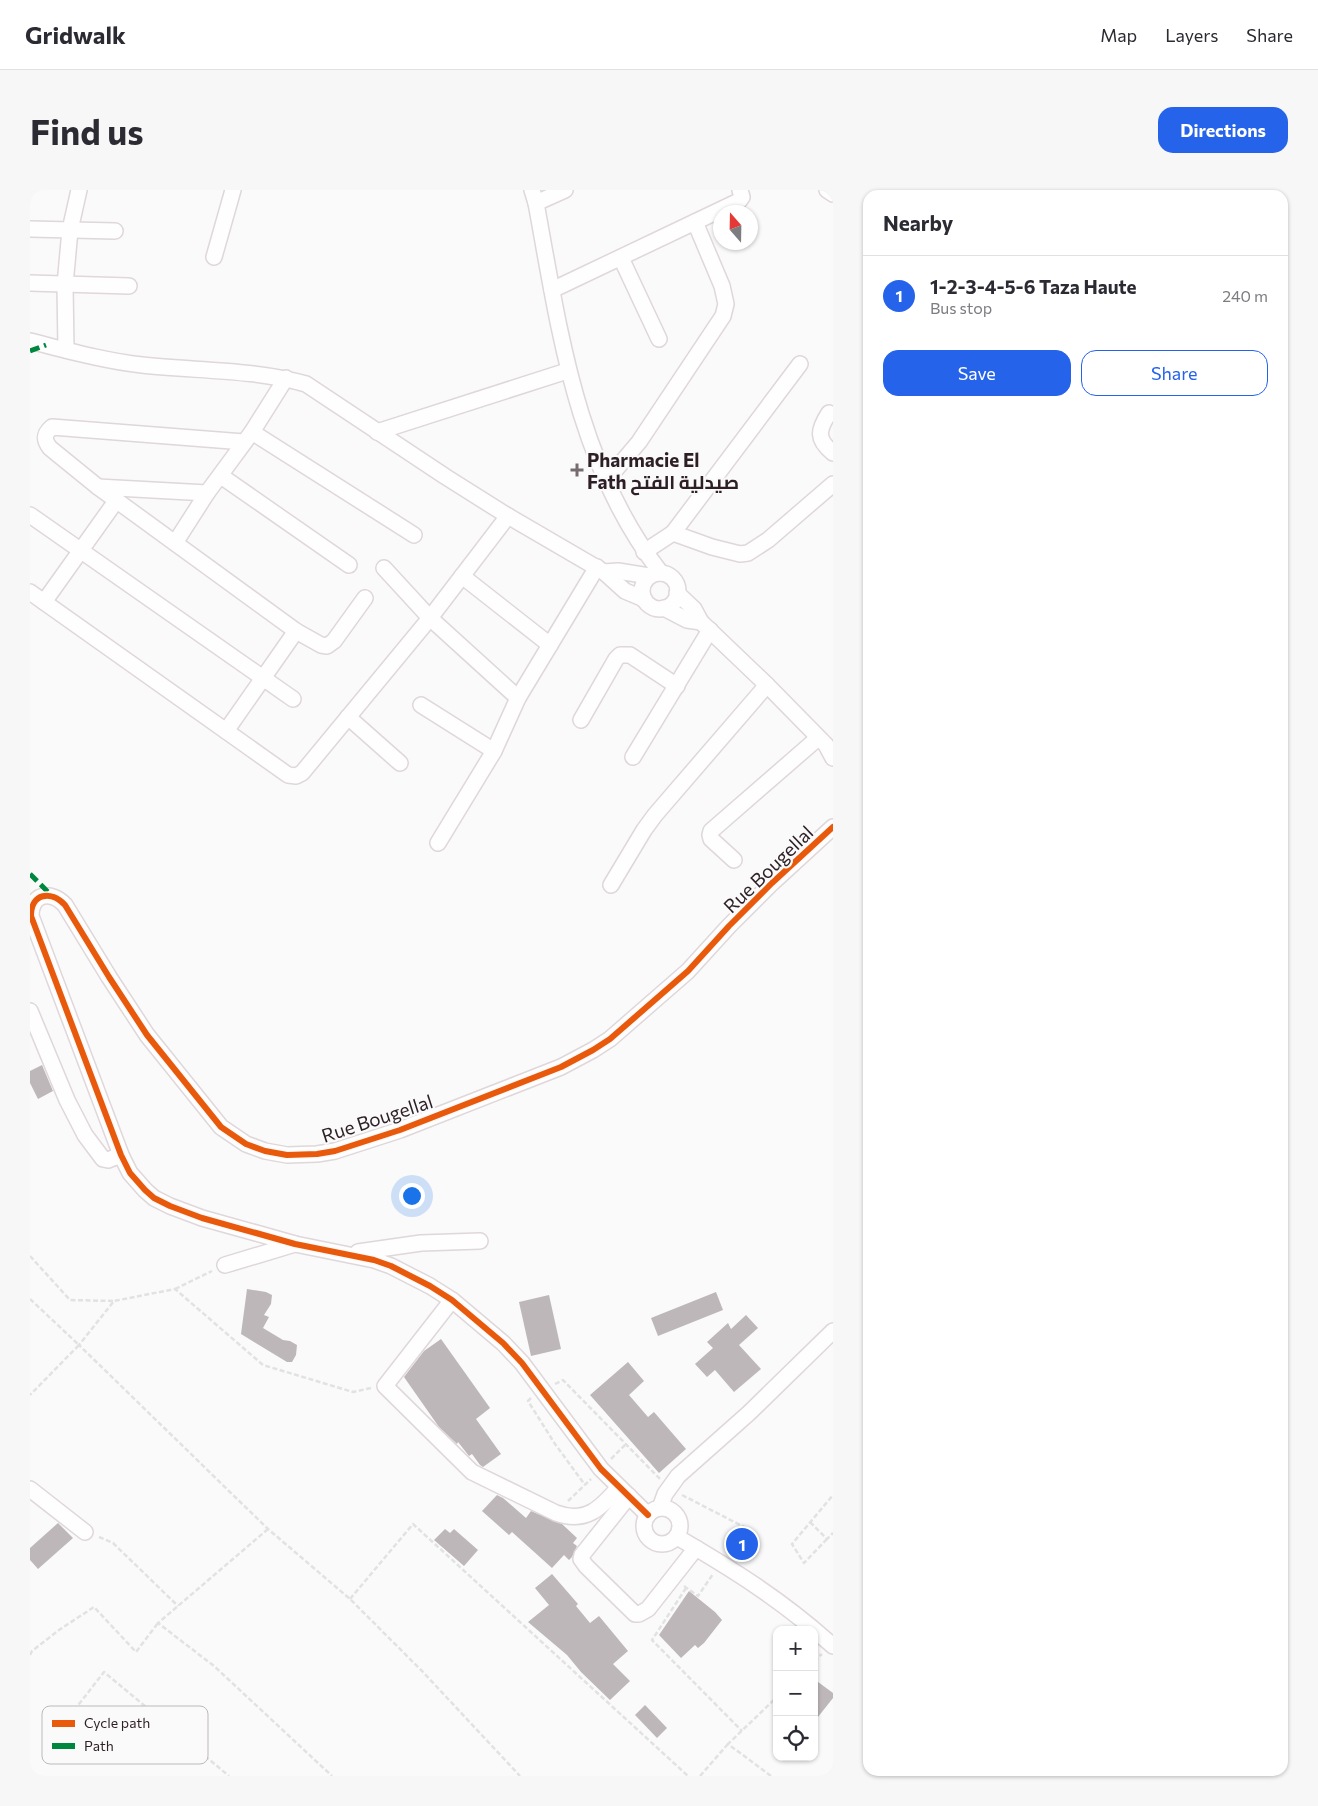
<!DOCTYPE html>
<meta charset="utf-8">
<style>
body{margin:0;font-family:Commissioner,Cairo,sans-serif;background:#f7f7f7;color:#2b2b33}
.controls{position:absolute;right:15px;bottom:15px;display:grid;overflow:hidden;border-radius:10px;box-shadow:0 1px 4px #0004}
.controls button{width:45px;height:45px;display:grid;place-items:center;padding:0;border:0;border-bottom:1px solid #e1e1e2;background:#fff;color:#2b2b33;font:25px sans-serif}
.compass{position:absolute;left:683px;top:15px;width:45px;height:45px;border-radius:50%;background:#fff;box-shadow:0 1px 4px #0004;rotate:340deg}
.you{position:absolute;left:381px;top:1005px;width:18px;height:18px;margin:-12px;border:4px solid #fff;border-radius:50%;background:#1a73e8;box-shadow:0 0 0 8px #1a73e833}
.badge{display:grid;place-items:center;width:32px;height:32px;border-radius:50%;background:#2563eb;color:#fff;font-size:16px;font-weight:700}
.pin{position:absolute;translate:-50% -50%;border:2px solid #fff;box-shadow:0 1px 5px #0006}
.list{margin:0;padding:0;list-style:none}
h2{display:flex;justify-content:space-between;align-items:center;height:65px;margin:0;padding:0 20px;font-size:21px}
h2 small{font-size:16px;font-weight:400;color:#7c7c81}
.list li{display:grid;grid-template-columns:32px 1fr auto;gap:15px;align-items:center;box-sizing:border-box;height:80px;padding:0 20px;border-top:1px solid #e1e1e2}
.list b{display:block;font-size:19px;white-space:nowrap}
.list p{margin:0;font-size:16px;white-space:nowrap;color:#7c7c81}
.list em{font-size:16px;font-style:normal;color:#7c7c81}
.actions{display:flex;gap:10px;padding:15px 20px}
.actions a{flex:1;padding:11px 0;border:1px solid #2563eb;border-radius:15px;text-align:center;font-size:18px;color:#2563eb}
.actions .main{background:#2563eb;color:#fff}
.icon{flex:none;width:28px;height:28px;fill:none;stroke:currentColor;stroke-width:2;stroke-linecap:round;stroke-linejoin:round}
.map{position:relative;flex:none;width:803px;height:1586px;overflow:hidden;border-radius:15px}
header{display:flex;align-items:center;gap:30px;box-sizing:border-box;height:70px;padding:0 25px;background:#fff;border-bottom:1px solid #e1e1e2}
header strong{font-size:24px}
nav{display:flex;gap:28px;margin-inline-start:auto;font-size:18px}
.intro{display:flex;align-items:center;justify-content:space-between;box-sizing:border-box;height:120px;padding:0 30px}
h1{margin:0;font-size:35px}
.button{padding:12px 22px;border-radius:15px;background:#2563eb;color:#fff;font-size:18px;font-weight:700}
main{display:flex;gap:30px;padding:0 30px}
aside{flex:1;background:#fff;border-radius:15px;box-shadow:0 1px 4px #0004}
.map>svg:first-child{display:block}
.building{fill:#beb7ba}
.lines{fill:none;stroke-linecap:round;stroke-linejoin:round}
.minor-casing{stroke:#dfd7da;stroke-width:18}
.path{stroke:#e2e2e2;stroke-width:2.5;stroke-dasharray:5 2.5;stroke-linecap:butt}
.minor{stroke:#fefefe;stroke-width:15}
.quiet{stroke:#00873e;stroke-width:5;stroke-dasharray:10 5;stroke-linecap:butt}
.cycleway-casing{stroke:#fafafa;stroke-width:9}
.cycleway{stroke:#e8590c;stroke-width:6}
.poi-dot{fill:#756c70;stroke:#fafafa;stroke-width:2}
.labels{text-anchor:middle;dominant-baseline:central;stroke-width:4.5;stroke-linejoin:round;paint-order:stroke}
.poi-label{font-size:19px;font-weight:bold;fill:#2d1f25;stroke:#fafafa;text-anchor:start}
.street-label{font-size:19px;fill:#2d1f25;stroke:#fafafa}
.key{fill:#fafafa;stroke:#bcb8ba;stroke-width:1}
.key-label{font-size:14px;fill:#2d1f25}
</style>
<header>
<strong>Gridwalk</strong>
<nav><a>Map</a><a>Layers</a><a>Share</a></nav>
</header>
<div class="intro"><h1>Find us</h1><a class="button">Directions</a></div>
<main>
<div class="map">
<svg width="803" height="1586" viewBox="0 0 803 1586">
<rect width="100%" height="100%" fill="#fafafa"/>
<g class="building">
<polygon points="12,875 23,901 8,909 0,893 0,881"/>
<polygon points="217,1099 236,1102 242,1105 241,1114 234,1125 239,1127 233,1138 253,1150 260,1151 267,1155 266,1165 262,1172 257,1172 211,1144"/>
<polygon points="686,1102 693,1120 628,1146 621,1128"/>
<polygon points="519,1105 531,1159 501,1166 489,1112"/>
<polygon points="716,1125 728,1138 709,1155 731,1179 704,1202 685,1180 677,1187 665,1174 683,1158 677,1152 698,1133 701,1139"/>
<polygon points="411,1149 460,1218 446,1229 471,1264 453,1277 450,1275 442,1264 439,1266 428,1252 427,1254 409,1237 374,1187 394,1161"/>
<polygon points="598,1172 614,1191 599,1205 618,1227 624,1222 656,1259 629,1283 560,1205"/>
<polygon points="467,1305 473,1308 496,1328 501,1321 532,1334 547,1348 543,1353 547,1356 542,1367 539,1370 534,1365 522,1378 482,1342 479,1345 452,1321"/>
<polygon points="28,1333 43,1348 8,1379 0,1370 0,1358"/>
<polygon points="415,1339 420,1343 424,1339 448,1360 434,1376 404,1350"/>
<polygon points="522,1384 548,1414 546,1416 560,1433 569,1426 598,1461 583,1474 600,1491 580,1510 551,1482 537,1465 498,1432 519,1415 505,1398"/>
<polygon points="659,1401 685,1422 692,1430 674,1453 668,1458 665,1455 651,1468 629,1445"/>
<polygon points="784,1489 803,1503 803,1508 784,1532"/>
<polygon points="615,1515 637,1538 627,1548 605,1525"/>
</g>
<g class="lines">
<defs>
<g id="minor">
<path d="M502 0 506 13C530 144 547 275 631 383"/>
<polyline points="797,0 803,4"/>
<polyline points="506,13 535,0"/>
<polyline points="0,39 85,41"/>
<polyline points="184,67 203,0"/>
<polyline points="591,68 629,149"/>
<polyline points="0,93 99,96"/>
<polyline points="522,100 709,11 712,7 710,0"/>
<path d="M0 151C36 160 75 171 112 175 166 181 223 179 276 194L416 287 478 326 574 382 595 401 614 409"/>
<polyline points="36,160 35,95 40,40 49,0"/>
<path d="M799 223C788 240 786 249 803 263"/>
<polyline points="222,242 384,345"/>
<polyline points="347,242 537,181"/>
<path d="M214 252 22 237C14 244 13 249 20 258L68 297 266 441 291 455 297 456 304 451 335 408"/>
<polyline points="191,286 319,375"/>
<polyline points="576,291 609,252 693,126 696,114 692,96 665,32"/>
<polyline points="68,297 177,303"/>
<polyline points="0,325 263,509"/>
<polyline points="643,343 770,174"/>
<polyline points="145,353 177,303 222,242 256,188"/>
<polyline points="614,362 643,343 682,357 710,364 718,363 738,350 803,294"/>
<polyline points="354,378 400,428 488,508"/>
<polyline points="574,382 588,381 619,386"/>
<circle cx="630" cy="401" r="18"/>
<polyline points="432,386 520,455"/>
<polyline points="0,402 258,585 266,586 272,583 400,428 478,326"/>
<polyline points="647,403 664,419 671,432 737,495 796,555 803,568"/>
<polyline points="14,412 86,311"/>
<polyline points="634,418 657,430 671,432"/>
<polyline points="391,515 464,561"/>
<polyline points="318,527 370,573"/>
<polyline points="551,530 586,469 590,465 600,465 647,496"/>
<polyline points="196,541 266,441"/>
<polyline points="603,567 680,440"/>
<polyline points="408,653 464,561 488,508 567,377"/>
<polyline points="704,670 681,649 680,645 681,641 788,548"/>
<polyline points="581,695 614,640 625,625 737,495"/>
<polyline points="0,821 37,910 55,945 73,969 78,970 91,965"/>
<polyline points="328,1062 391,1053 450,1051"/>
<polyline points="195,1075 265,1054"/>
<path d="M422 1110 355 1196 442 1282 526 1323C556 1334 571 1318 589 1297"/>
<polyline points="0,1299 55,1342"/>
<polyline points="599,1306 552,1365 551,1369 556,1376 605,1424 609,1424 618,1419 666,1358"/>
<polyline points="630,1318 635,1304 648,1286 719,1223 803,1141"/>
<circle cx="632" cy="1336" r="18"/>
<path d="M618 1325 571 1279 492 1173 473 1153 422 1110 400 1096 361 1076 344 1070 265 1054 226 1043 172 1028 140 1016 124 1008 115 1000 100 983 91 965 1 726C1 703 21 700 35 715L79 787 117 845 191 937 216 954 235 961 257 965 287 964 305 961 370 940 531 877 563 860 580 849 658 781 699 736 742 693 803 637"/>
<path d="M647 1347C704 1380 753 1411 803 1456"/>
</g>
</defs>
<use href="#minor" class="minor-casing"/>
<g class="path">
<polyline points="0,1066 40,1110 84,1111"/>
<polyline points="145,1099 182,1081"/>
<polyline points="0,1109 49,1155 0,1205"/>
<polyline points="525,1194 533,1190 630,1289"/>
<polyline points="341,1198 323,1202 233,1175 145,1099 84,1111 49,1155 238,1339 320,1409 392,1481 490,1586"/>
<polyline points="501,1208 498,1211 525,1254 555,1295"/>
<polyline points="581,1269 596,1254"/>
<polyline points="652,1305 718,1339 708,1355 701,1357 698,1361"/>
<polyline points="538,1311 561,1289"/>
<polyline points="780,1332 797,1349 803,1343"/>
<polyline points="238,1339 128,1433 184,1476 302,1586"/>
<polyline points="69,1347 83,1353 148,1416"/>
<polyline points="797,1349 774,1373 762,1354 803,1305"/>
<polyline points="654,1396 668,1406 683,1384"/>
<polyline points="656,1398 622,1450 712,1541"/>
<polyline points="320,1409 383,1334 658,1586"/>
<polyline points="0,1465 2,1461 29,1440 64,1417 106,1462 128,1433"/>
<polyline points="784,1471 792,1464"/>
<polyline points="21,1550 74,1482 199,1586"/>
<polyline points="670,1586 698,1554"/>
<polyline points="741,1586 698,1554 747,1507"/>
</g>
<use href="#minor" class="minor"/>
<g class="quiet">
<polyline points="0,161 16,155"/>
<polyline points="0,684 21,705"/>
</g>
<defs>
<path id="cycleway" d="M618 1325 571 1279 492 1173 473 1153 422 1110 400 1096 361 1076 344 1070 265 1054 226 1043 172 1028 140 1016 124 1008 115 1000 100 983 91 965 1 726C1 703 21 700 35 715L79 787 117 845 191 937 216 954 235 961 257 965 287 964 305 961 370 940 531 877 563 860 580 849 658 781 699 736 742 693 803 637"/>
</defs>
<use href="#cycleway" class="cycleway-casing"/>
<use href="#cycleway" class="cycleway"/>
</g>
<path class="poi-dot" d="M544.5 272.5h5v5h5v5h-5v5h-5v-5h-5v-5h5z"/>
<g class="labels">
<g class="poi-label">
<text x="557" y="269">Pharmacie El<tspan x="557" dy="22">Fath صيدلية الفتح</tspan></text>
</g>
<g class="street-label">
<text transform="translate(738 679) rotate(-44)">Rue Bougellal</text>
<text transform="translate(347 928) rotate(-18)">Rue Bougellal</text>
</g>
</g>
<rect x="12" y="1516" width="166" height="58" rx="8" class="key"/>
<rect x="22" y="1530" width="23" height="7" fill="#e8590c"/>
<rect x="22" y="1553" width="23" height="6" fill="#00873e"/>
<g class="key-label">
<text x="54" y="1538">Cycle path</text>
<text x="54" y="1561">Path</text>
</g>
</svg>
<div class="controls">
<button>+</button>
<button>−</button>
<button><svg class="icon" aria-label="locate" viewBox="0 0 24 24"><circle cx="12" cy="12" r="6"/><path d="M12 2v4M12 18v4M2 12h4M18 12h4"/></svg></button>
</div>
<svg class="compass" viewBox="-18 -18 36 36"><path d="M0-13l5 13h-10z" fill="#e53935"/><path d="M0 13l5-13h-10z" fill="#7c7c81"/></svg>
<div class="you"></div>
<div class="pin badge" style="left:712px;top:1354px">1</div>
</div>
<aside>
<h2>Nearby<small></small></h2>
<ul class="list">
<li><span class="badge">1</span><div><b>1-2-3-4-5-6 Taza Haute</b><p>Bus stop</p></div><em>240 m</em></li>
</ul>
<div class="actions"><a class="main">Save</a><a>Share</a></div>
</aside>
</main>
